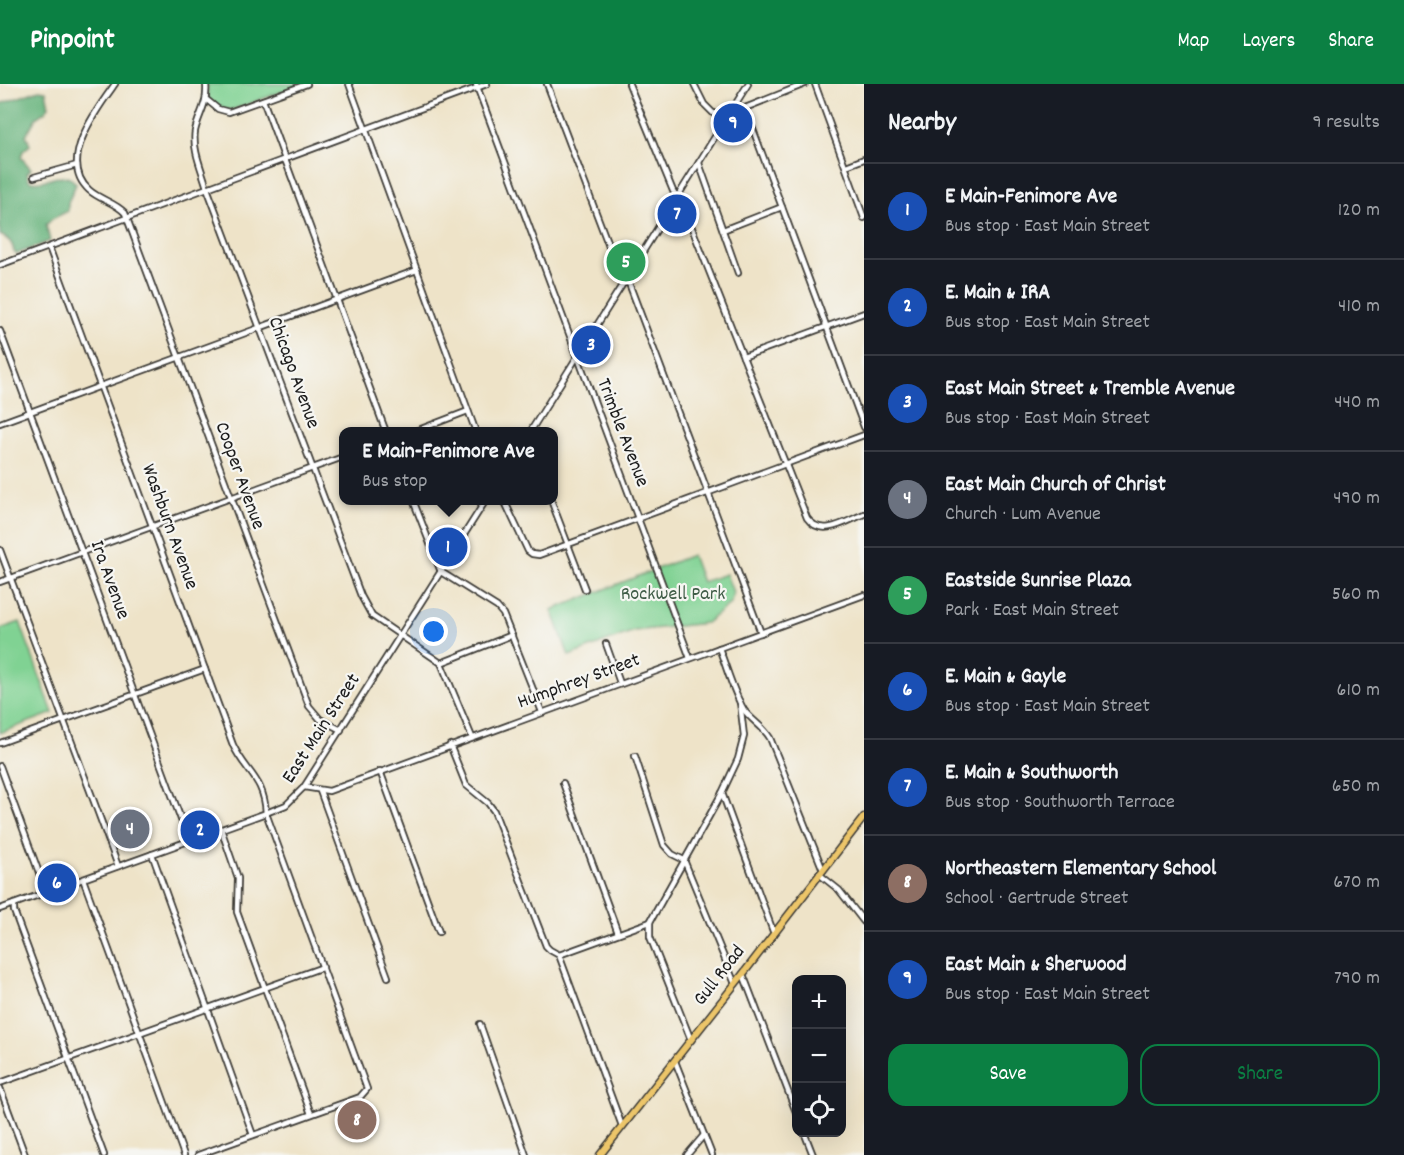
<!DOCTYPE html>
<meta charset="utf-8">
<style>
body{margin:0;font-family:Dekko,sans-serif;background:#242831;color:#f1f3f6}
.controls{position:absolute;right:18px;bottom:18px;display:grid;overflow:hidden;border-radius:12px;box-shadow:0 6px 24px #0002}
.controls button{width:54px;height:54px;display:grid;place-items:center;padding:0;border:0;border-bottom:2px solid #363941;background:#171b24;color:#f1f3f6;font:30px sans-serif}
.you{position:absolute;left:434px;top:548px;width:21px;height:21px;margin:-15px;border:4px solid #fff;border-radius:50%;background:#1a73e8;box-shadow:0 0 0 9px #1a73e833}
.badge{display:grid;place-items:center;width:39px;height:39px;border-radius:50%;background:#0b8043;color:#fff;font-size:20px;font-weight:700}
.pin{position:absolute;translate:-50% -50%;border:3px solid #fff;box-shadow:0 2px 6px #0006}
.popup{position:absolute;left:339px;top:343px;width:219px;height:78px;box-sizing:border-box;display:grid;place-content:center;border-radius:12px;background:#171b24;filter:drop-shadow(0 2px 4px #0005);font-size:20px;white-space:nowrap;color:#9ea1a6}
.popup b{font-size:22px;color:#f1f3f6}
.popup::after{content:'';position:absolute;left:50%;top:100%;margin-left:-12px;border:12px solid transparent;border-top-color:#171b24}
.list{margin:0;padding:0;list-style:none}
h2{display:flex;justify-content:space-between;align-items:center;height:78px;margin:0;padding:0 24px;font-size:26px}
h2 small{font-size:20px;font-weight:400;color:#9ea1a6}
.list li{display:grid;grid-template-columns:39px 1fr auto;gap:18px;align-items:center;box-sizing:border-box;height:96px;padding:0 24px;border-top:2px solid #363941}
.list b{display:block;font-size:22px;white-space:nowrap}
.list p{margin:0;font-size:20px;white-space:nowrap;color:#9ea1a6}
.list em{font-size:20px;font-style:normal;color:#9ea1a6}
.actions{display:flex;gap:12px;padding:18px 24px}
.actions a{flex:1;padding:14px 0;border:2px solid #0b8043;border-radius:18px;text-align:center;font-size:21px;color:#0b8043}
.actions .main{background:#0b8043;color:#fff}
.icon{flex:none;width:33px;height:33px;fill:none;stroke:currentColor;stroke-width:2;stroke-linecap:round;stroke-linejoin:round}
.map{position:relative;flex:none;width:864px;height:1071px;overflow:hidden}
header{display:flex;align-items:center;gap:36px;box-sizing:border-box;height:84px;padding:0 30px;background:#0b8043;color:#fff}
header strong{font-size:28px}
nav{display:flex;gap:33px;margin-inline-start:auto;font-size:21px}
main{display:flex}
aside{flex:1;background:#171b24}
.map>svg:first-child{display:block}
.green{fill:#80d293;stroke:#4e7758;stroke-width:1.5}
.forest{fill:#68b47d;stroke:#42684c;stroke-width:1.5}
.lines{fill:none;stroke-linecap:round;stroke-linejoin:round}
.minor-casing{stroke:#3c3a36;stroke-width:8}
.major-casing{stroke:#3c3a36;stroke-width:9}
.minor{stroke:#fff;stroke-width:4.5}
.major{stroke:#ecc569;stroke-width:6}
.labels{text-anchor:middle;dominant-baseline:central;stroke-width:4.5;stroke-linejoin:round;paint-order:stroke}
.street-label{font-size:20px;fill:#1c1c1c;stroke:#f6f6f2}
.park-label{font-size:20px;fill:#3f5c46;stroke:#f6f6f2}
</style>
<header>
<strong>Pinpoint</strong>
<nav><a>Map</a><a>Layers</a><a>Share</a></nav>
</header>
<main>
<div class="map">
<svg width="864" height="1071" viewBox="0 0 864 1071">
<rect width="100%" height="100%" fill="#f6f6f2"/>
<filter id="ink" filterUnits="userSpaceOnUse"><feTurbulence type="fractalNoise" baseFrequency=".0167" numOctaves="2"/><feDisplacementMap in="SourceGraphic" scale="12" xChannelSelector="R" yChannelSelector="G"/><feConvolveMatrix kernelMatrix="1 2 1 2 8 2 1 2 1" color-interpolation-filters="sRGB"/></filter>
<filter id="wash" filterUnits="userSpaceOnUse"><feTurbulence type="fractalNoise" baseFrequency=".008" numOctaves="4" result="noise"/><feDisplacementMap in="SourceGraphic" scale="24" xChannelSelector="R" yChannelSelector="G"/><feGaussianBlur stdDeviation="1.35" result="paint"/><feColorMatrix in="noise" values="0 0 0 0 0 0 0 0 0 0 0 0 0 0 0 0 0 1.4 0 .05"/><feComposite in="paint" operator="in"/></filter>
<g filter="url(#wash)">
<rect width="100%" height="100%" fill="#eee3c8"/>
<g class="green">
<polygon points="207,0 303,0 232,26 221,25 208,15"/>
<polygon points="692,471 702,498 726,490 733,508 731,519 706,539 634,547 569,572 552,526"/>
<polygon points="20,538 53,629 0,649 0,545"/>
</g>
<path class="forest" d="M39 6 46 7 49 22 46 27 36 34 26 51 30 61 23 67 21 73 31 85 27 89 29 96C45 103 64 82 76 100L68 119V127L52 135 46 141 50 157 17 170 14 168C13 159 9 154 0 151V20Z"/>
</g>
<g filter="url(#ink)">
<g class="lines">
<defs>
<g id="minor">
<path d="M115 0C97 25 57 77 89 106 100 116 115 118 125 129L309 622 320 635 341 646"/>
<path d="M206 0C208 20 199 29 195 47 192 65 202 86 207 104L361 512 372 532 441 579 472 653"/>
<polyline points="349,0 476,348"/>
<polyline points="476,0 690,574"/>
<polyline points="547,0 619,189 627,194 761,549"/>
<path d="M629 0 673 107 684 124 807 434C821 454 845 438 864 430"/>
<polyline points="694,0 704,20 723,39"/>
<polyline points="815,0 864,134"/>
<polyline points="207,16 218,25 229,28 307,0"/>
<polyline points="263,16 386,348"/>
<polyline points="733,23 745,24 805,0"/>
<polyline points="745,24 864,343"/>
<polyline points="699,79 738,189"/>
<polyline points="846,82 864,75"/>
<polyline points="34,93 77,81"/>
<polyline points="723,146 782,123"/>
<path d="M49 163 233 661C246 689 264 694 266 729L367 1005 360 1013 198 1071"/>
<polyline points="0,181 487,0"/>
<polyline points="0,247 189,757"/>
<polyline points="743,273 864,229"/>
<polyline points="0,339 417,186"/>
<polyline points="413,348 468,327"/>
<polyline points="530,348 748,0"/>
<polyline points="413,416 441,488 497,523 503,530 542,628"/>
<polyline points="504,416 528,467 532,470 539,471 864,351"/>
<polyline points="551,416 585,505"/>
<polyline points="0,466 118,782"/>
<polyline points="0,498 343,373"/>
<polyline points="606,560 620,599"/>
<path d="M719 564C727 584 733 608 744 626 752 637 763 642 770 654L823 786"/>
<polyline points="441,579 512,551"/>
<polyline points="0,659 205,585"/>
<polyline points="450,661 466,701 488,719 494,727 546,862 550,866 559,871 622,1042"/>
<polyline points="635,672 664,761 672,770 684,776 735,900"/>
<polyline points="0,682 46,808"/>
<polyline points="380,687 439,848"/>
<polyline points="563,699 618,849"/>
<polyline points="304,703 329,707 864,511"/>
<polyline points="320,707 388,893"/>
<polyline points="722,709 774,850"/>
<polyline points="221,745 238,794 237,828 311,1030"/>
<polyline points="152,770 253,1051"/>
<polyline points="819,790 839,806 864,838"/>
<polyline points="83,795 184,1071"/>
<polyline points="14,820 14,827 104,1071"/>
<polyline points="0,825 266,729 286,721 304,703 486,416"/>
<polyline points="650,838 650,853 691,956"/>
<polyline points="559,871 650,838 722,709 738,675 744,652 740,618"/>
<polyline points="743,890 796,1028"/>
<polyline points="480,940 526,1071"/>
<polyline points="675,977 712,1071"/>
<polyline points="0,999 323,883"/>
<polyline points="0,1004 25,1071"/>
<polyline points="804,1048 813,1071"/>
<polyline points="687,1071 704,1051"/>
</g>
<polyline id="major" points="600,1071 743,890 864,733"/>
</defs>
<use href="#minor" class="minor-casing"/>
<use href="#major" class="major-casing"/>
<use href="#minor" class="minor"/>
<use href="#major" class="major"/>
</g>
</g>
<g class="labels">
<g class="street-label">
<text transform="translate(293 289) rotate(70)">Chicago Avenue</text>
<text transform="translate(622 349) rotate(69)">Trimble Avenue</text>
<text transform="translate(239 392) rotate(70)">Cooper Avenue</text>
<text transform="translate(169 443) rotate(70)">Washburn Avenue</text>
<text transform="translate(109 496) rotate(70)">Ira Avenue</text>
<text transform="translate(579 598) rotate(-20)">Humphrey Street</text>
<text transform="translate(322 645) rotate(-57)">East Main Street</text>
<text transform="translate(720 892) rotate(-52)">Gull Road</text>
</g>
<g class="park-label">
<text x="673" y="511">Rockwell Park</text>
</g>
</g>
</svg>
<div class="controls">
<button>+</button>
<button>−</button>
<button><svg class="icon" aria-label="locate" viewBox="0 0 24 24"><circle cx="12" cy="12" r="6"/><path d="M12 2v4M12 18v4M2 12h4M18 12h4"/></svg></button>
</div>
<div class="you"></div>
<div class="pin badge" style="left:448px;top:463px;background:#1a4fb4">1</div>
<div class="popup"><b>E Main-Fenimore Ave</b>Bus stop</div>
<div class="pin badge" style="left:200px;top:746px;background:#1a4fb4">2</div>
<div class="pin badge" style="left:591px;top:261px;background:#1a4fb4">3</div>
<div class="pin badge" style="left:130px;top:745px;background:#6b7280">4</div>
<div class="pin badge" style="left:626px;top:178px;background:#2e9e5b">5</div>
<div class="pin badge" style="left:57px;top:799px;background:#1a4fb4">6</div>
<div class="pin badge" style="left:677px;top:130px;background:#1a4fb4">7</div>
<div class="pin badge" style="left:357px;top:1036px;background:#8d6e63">8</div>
<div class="pin badge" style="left:733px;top:39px;background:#1a4fb4">9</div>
</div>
<aside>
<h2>Nearby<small>9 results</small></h2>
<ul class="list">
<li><span class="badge" style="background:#1a4fb4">1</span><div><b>E Main-Fenimore Ave</b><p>Bus stop · East Main Street</p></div><em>120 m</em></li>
<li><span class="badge" style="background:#1a4fb4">2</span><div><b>E. Main &amp; IRA</b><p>Bus stop · East Main Street</p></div><em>410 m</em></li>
<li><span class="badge" style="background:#1a4fb4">3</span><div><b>East Main Street &amp; Tremble Avenue</b><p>Bus stop · East Main Street</p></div><em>440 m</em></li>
<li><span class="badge" style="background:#6b7280">4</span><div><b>East Main Church of Christ</b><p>Church · Lum Avenue</p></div><em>490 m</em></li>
<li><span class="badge" style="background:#2e9e5b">5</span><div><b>Eastside Sunrise Plaza</b><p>Park · East Main Street</p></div><em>560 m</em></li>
<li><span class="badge" style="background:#1a4fb4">6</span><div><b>E. Main &amp; Gayle</b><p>Bus stop · East Main Street</p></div><em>610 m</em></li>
<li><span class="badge" style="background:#1a4fb4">7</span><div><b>E. Main &amp; Southworth</b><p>Bus stop · Southworth Terrace</p></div><em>650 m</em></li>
<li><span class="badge" style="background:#8d6e63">8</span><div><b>Northeastern Elementary School</b><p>School · Gertrude Street</p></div><em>670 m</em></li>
<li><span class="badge" style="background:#1a4fb4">9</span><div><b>East Main &amp; Sherwood</b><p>Bus stop · East Main Street</p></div><em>790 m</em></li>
</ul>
<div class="actions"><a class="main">Save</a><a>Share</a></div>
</aside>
</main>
